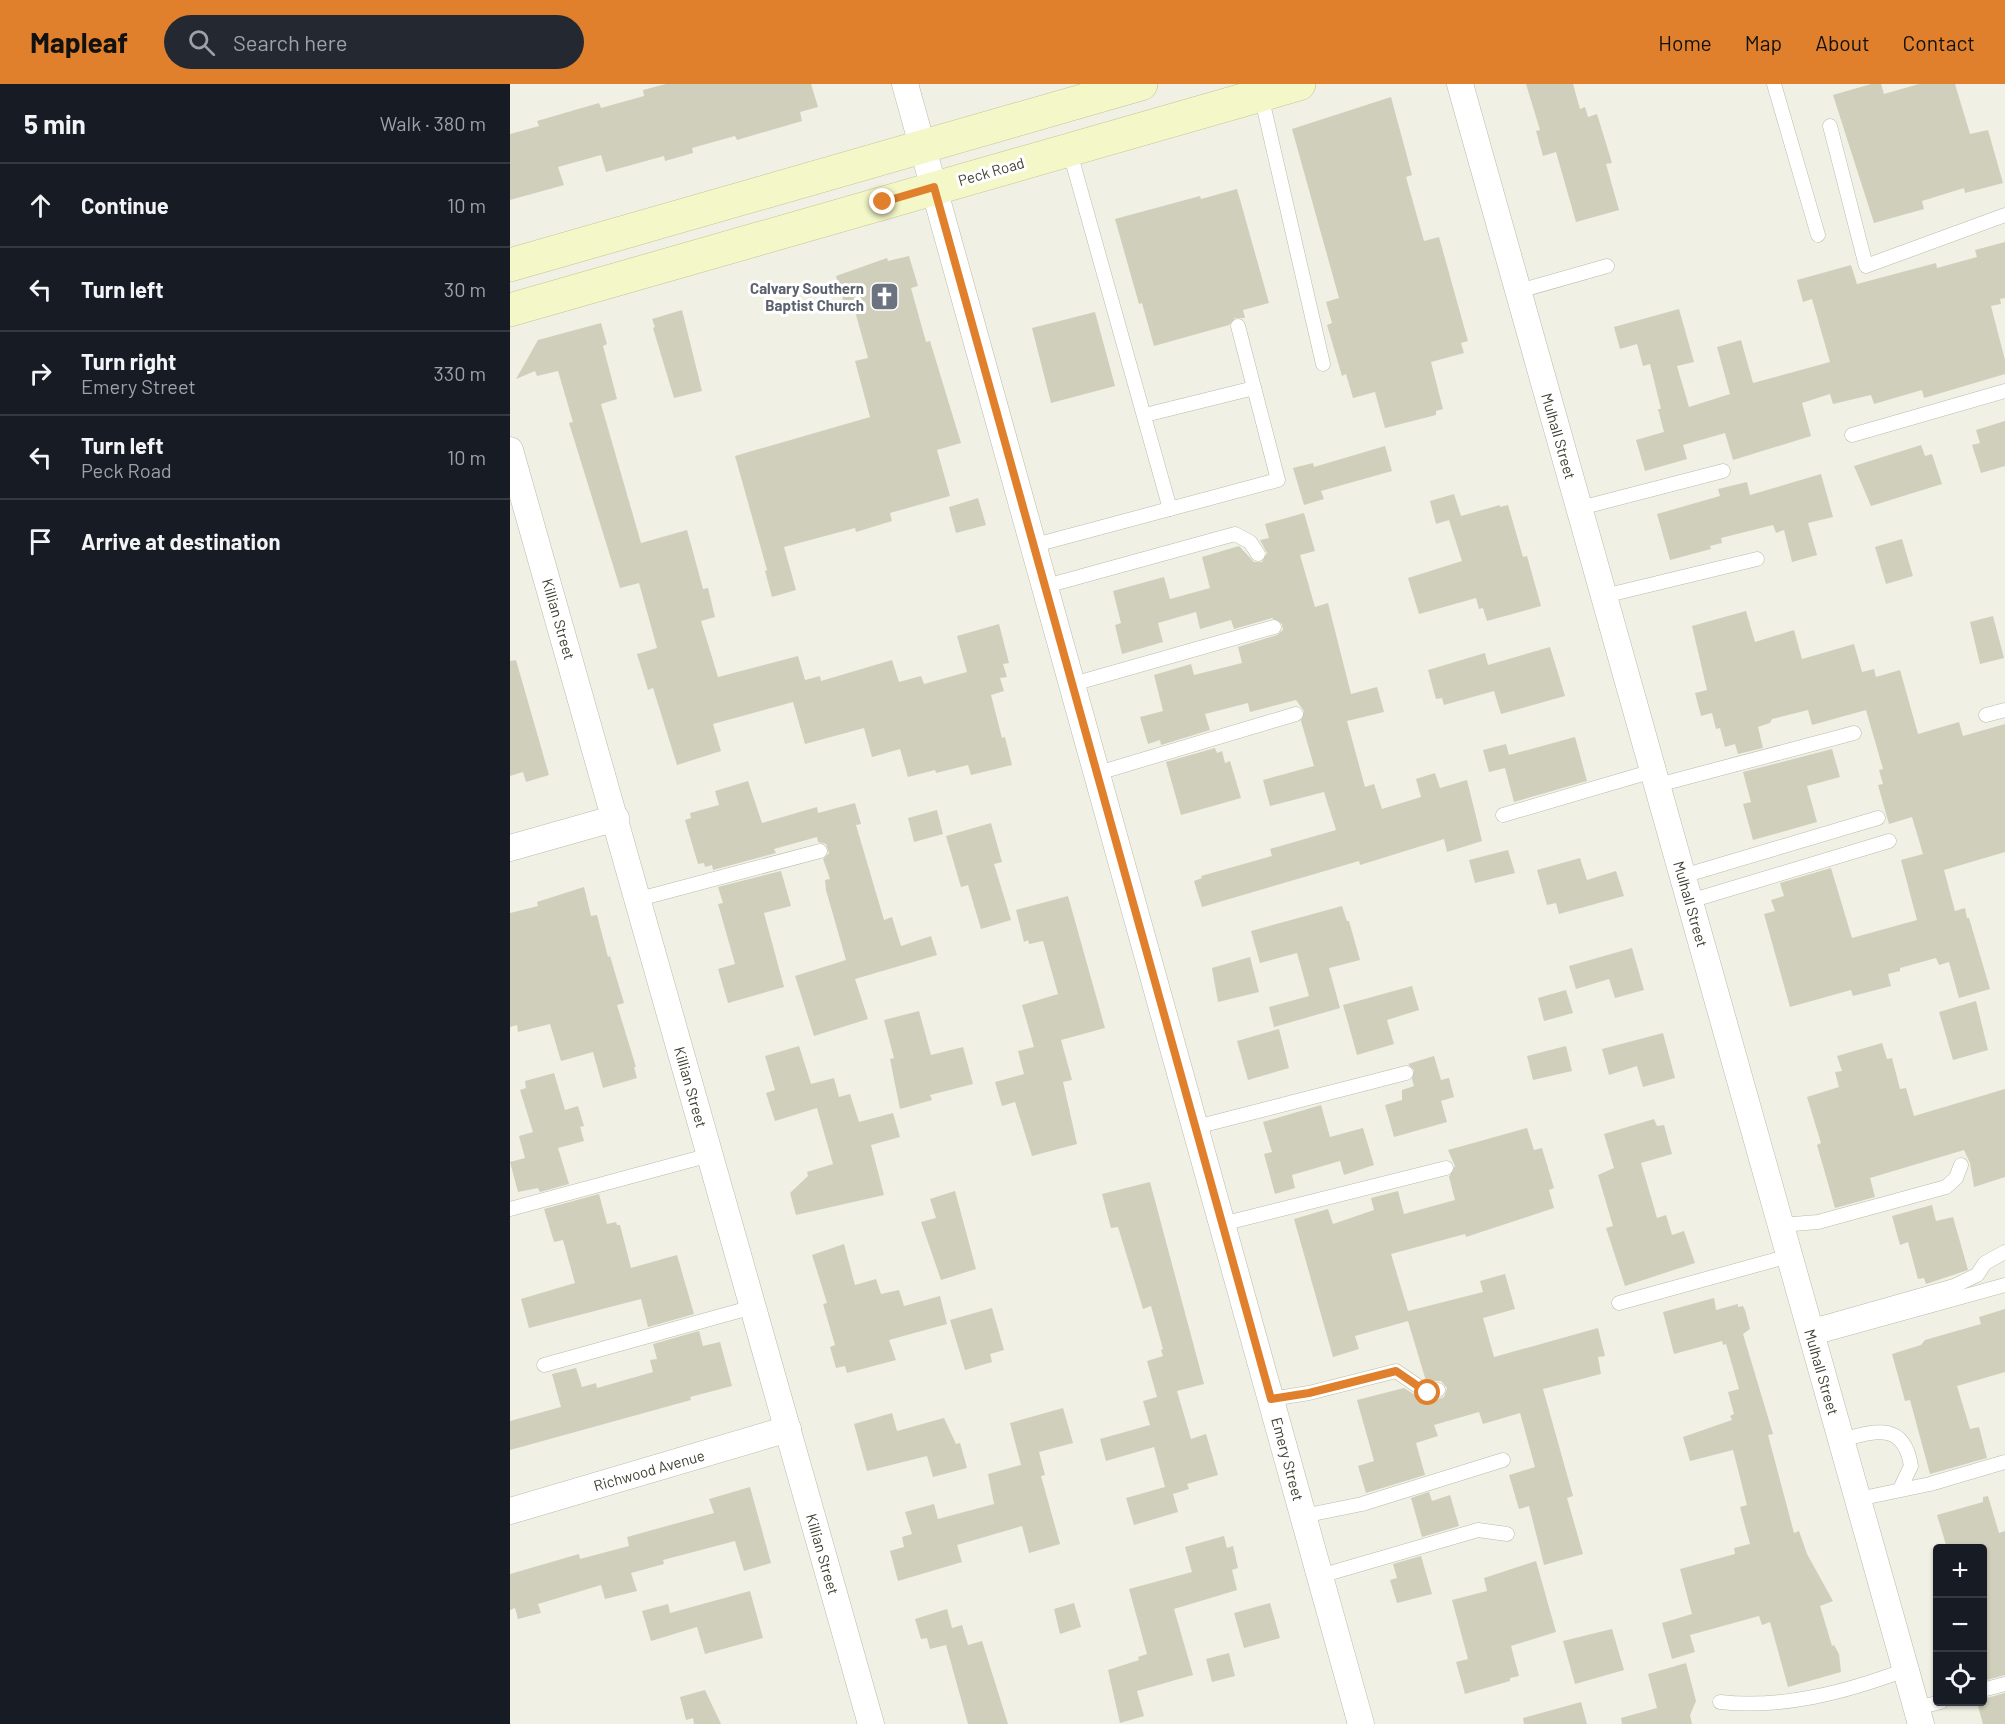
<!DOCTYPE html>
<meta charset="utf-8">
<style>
body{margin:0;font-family:Barlow,sans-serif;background:#242831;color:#f1f3f6}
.controls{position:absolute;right:18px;bottom:18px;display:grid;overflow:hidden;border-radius:6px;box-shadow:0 2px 4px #0004}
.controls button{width:54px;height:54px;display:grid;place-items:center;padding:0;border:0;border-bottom:2px solid #363941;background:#171b24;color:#f1f3f6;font:30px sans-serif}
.stop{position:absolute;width:18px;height:18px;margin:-14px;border:4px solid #e0802c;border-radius:50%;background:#fff}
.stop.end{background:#e0802c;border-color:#fff;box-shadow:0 2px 6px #0008}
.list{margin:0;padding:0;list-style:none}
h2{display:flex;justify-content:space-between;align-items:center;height:78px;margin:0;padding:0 24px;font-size:26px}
h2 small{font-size:20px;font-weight:400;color:#9ea1a6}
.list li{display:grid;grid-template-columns:39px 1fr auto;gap:18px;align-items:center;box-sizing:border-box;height:84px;padding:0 24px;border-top:2px solid #363941}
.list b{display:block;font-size:22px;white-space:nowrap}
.list p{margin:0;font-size:20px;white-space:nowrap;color:#9ea1a6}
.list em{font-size:20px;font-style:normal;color:#9ea1a6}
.icon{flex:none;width:33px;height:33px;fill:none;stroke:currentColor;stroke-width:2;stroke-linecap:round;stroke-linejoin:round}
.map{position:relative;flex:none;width:1495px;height:1640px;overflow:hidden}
header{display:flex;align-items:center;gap:36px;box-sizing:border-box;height:84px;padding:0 30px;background:#e0802c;color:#111}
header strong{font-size:28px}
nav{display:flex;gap:33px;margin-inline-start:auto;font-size:21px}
.search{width:420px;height:54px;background:#242831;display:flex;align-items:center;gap:15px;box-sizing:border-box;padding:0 21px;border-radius:33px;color:#9ea1a6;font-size:22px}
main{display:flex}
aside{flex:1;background:#171b24}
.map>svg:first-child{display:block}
.building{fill:#d0cfbc}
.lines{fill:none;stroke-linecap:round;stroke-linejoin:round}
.lane-casing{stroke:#babaa9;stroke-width:15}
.street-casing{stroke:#babaa9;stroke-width:27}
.secondary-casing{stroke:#c2c595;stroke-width:34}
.lane{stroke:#fff;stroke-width:14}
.street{stroke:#fff;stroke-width:26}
.secondary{stroke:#f4f7c7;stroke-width:33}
.route{stroke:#e0802c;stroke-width:8}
.labels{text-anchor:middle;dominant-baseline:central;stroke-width:6;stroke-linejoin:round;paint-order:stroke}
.street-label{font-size:15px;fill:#424135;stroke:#fff}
.worship-label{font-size:15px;font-weight:bold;fill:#5b616d;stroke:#fff;text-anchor:end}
</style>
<header>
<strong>Mapleaf</strong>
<div class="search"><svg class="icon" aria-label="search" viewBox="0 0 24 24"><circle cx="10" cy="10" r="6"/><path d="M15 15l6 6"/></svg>Search here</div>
<nav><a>Home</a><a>Map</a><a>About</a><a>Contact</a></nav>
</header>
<main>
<aside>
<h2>5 min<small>Walk · 380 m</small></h2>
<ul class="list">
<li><svg class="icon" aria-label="ahead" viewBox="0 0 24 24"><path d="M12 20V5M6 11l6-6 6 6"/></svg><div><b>Continue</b></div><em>10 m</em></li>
<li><svg class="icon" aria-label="left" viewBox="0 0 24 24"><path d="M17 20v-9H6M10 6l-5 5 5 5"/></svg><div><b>Turn left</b></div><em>30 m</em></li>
<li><svg class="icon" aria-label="right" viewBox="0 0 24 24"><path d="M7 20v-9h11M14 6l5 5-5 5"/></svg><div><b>Turn right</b><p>Emery Street</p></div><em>330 m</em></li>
<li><svg class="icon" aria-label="left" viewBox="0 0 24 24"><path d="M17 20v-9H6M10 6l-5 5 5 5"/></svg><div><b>Turn left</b><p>Peck Road</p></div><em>10 m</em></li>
<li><svg class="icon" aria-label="arrive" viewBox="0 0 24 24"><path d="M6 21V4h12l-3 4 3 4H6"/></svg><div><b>Arrive at destination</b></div></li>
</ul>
</aside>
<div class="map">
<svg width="1495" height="1640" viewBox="0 0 1495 1640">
<rect width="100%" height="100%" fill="#f0f0e5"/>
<g class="building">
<polygon points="156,0 301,0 308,23 290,28 292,37 227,56 225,52 182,64 183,69 155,77 154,72 96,88 91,71 48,83 54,101 0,116 0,50 29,42 27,37 89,19 91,24 134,12 133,6"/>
<polygon points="1016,0 1063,0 1070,25 1075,23 1078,33 1087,30 1102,79 1096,80 1109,126 1066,138 1046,68 1033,72 1026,47 1030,46"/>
<polygon points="1361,0 1371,0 1374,10 1409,0 1445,0 1460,50 1478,46 1493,99 1455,109 1454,104 1412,117 1414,125 1364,139 1323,11"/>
<polygon points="881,13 902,91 896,93 914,157 929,153 958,257 951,259 954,269 921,278 933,325 926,327 926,331 875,344 865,308 843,314 836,290 832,292 817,241 822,239 816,218 829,214 782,45"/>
<polygon points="727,105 759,219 733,226 735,234 725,234 719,241 644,262 632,219 629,220 605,135 690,112 691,115"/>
<polygon points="1495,158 1495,214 1490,215 1491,220 1481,222 1495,276 1495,290 1414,314 1412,306 1364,320 1361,311 1323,320 1320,310 1292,319 1301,352 1223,376 1215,349 1173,361 1177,375 1135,387 1126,356 1154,348 1148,325 1151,325 1140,280 1133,282 1127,260 1110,265 1104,243 1169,225 1184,278 1167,282 1179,323 1220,310 1207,263 1231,256 1243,299 1320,278 1302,215 1293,218 1287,196 1341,181 1347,200 1426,179 1427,184 1467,173 1465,166"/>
<polygon points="399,172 408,202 401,204 416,258 420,257 451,359 427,366 440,412 380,429 382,437 346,448 345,444 274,463 286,506 262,513 255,487 257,486 225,372 360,333 345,277 358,274 343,220 335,222 326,192 377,174 378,177"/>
<polygon points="172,226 192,307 164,314 143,244 145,243 142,235"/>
<polygon points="585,228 605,302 541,319 522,244"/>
<polygon points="91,239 97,260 93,262 107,315 91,320 131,459 177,446 193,505 198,504 205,533 191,537 208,593 288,572 295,596 310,592 311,597 382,576 389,598 411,592 414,600 457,588 447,552 489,540 499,579 493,580 497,593 490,594 494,607 481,611 492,654 495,653 502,681 461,691 458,681 426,689 425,686 398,693 390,665 362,673 354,644 295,660 283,618 203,640 211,667 167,681 143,604 138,606 127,570 147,564 129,499 110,504 59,339 63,338 48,287 27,292 25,287 6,295 28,256"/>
<polygon points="1495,337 1495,382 1471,389 1462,361 1470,359 1466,346"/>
<polygon points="1411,361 1415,372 1422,370 1432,400 1361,422 1344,382"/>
<polygon points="875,362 882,387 811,407 814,415 794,421 783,384 803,379 804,383"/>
<polygon points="1311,390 1323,433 1298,439 1307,471 1282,478 1274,446 1266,449 1263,441 1211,454 1212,459 1200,462 1201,465 1160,476 1147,430 1210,412 1208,405 1237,398 1240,411"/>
<polygon points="944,410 951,432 990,421 990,423 998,421 1013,473 1017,472 1031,522 977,537 973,524 969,525 966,514 909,530 898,494 952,477 939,436 926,440 920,417"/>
<polygon points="468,414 476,441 446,449 439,423"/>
<polygon points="794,429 805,467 790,471 805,523 818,519 841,610 867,603 874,628 837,637 855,703 864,700 872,725 911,713 906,695 925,689 930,704 957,696 972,757 937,768 934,755 850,781 849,777 692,823 684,797 692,794 691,792 762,772 760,765 826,746 814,708 760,722 753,696 804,682 791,637 794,627 786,616 740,628 738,619 695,630 700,646 651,661 650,656 638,660 630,633 653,627 644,591 681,580 684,591 732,579 728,563 767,551 773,546 772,540 762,534 724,545 721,536 690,545 686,528 648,539 653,558 612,570 605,541 611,539 603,507 654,493 660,515 700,504 692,473 729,462 744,478 752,478 757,469 750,456 759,454 755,440"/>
<polygon points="1392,455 1403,492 1376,500 1365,463"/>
<polygon points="1236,527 1245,558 1284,546 1292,575 1344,560 1352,588 1364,585 1366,593 1390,586 1408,650 1449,638 1453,652 1495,640 1495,768 1434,786 1445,827 1455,824 1457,834 1459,834 1480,905 1449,914 1439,878 1429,881 1426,874 1390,884 1390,887 1378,890 1381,902 1343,912 1341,906 1280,923 1254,830 1265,827 1261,816 1274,812 1270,799 1321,784 1342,854 1407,836 1391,776 1413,770 1402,733 1379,740 1368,701 1373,700 1369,686 1373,685 1356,626 1302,641 1298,626 1262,635 1260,639 1248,643 1253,664 1228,670 1225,660 1215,663 1210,644 1206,645 1202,629 1191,632 1185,609 1197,606 1182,542"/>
<polygon points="1483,532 1494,574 1470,580 1460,538"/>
<polygon points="1040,563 1055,612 991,630 984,607 934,621 932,614 926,615 918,586 975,569 978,581"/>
<polygon points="6,576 39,691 16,698 13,688 0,692 0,577"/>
<polygon points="1065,653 1077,697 1004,718 995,684 979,688 973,666 996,660 999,671"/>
<polygon points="705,664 707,669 712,667 715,679 720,677 731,714 671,731 656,678"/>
<polygon points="1322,665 1330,693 1297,702 1307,738 1243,756 1233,720 1241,718 1233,688"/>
<polygon points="238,697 252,739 307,723 308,729 345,719 351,740 346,741 374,836 382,833 391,862 421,852 427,871 345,895 358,935 304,952 285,892 336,876 316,806 315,796 320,795 313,775 319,769 316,760 308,758 307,753 264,765 266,769 203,786 202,781 195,783 194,779 188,780 175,736 181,734 180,729 209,721 205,707"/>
<polygon points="427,726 433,750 404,758 398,734"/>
<polygon points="481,739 492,778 484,780 501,836 471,845 458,801 451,803 436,752"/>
<polygon points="998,766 1005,789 965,799 959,776"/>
<polygon points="1070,774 1077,796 1106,787 1114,812 1049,830 1046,819 1037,821 1027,786"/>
<polygon points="271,787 281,822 254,829 274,903 218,919 208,885 225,880 208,820 213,819 208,803"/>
<polygon points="74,803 81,832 87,831 98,873 100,872 114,919 107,921 126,983 124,983 127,994 93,1004 83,968 51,977 40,940 8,948 7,941 0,943 0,829 28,822 27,818"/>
<polygon points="558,812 595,944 551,956 562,996 553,998 567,1060 522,1072 505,1018 492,1022 485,998 514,990 508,967 524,963 512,921 548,910 533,857 519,860 518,856 514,858 506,826"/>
<polygon points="832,822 837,837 839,837 850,876 819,884 830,924 764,943 759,923 799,912 787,869 750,879 741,847"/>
<polygon points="1122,864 1134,906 1105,914 1099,895 1066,905 1059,882"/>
<polygon points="740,873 749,908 708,918 702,884"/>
<polygon points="902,902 909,926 877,936 884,960 847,971 833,921"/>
<polygon points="1056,906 1063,929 1034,937 1028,914"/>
<polygon points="1466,917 1478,966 1443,976 1429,928"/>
<polygon points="409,927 421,971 453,963 463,1000 420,1011 422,1016 390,1025 380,975 384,974 374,936"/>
<polygon points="769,945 779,984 738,996 727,957"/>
<polygon points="1153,949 1165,994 1133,1003 1127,982 1099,991 1092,965"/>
<polygon points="1372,959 1377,975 1382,974 1390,1005 1396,1004 1404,1032 1495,1005 1495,1093 1464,1103 1460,1079 1454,1066 1360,1094 1365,1113 1325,1124 1307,1061 1311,1059 1297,1013 1329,1003 1325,988 1332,987 1327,972"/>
<polygon points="289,962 301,1000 324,994 329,1013 340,1010 349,1038 383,1029 390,1053 361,1061 374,1111 286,1131 280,1109 298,1092 297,1088 323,1080 307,1024 265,1037 256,1009 265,1006 255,972"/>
<polygon points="1056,962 1062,987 1023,996 1017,972"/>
<polygon points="924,972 931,996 939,994 944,1013 931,1017 937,1038 884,1053 875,1021 892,1016 892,1006 904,1002 902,995 904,986 898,980"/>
<polygon points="44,989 55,1026 68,1022 74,1042 70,1043 74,1057 48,1064 59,1100 30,1108 28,1104 8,1108 0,1078 15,1074 9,1052 23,1048 10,1006 16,1004 15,997"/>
<polygon points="811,1021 820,1053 853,1044 864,1081 834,1091 830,1077 782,1091 785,1104 765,1110 754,1070 762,1068 753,1038"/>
<polygon points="1144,1035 1147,1042 1154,1041 1162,1070 1131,1079 1147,1134 1156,1131 1162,1151 1174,1147 1185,1179 1115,1202 1096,1144 1103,1142 1088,1091 1104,1084 1094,1050"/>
<polygon points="1017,1044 1024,1066 1032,1064 1044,1104 1039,1106 1044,1124 956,1153 955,1150 881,1170 898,1227 973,1208 970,1197 995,1190 1005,1225 973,1234 984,1273 1088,1244 1095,1272 1088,1273 1091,1290 1033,1305 1063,1412 1057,1414 1073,1470 1034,1481 1019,1422 1009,1425 999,1391 1025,1383 1010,1329 973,1340 969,1328 924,1341 928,1352 906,1359 915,1391 856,1409 848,1382 864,1377 847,1316 894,1304 913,1316 920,1318 934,1313 937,1304 931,1297 916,1297 898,1237 845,1252 849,1265 823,1273 784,1135 818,1125 823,1140 864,1126 861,1114 888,1107 894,1130 945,1116 939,1093 945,1082 938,1066"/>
<polygon points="640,1098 694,1300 667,1307 681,1355 696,1350 708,1391 677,1400 679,1405 663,1410 668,1428 624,1441 616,1414 655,1403 644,1363 596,1377 590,1355 640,1341 633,1317 647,1313 637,1277 653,1272 651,1266 653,1265 641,1222 633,1225 608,1143 601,1144 592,1110"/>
<polygon points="445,1107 466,1185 431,1196 411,1138 426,1134 420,1115"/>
<polygon points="89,1110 97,1140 106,1138 107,1141 110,1141 121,1184 167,1171 184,1230 138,1243 131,1215 19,1244 11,1215 65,1199 53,1156 44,1158 34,1125"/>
<polygon points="1422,1121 1426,1137 1443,1133 1458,1186 1416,1200 1414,1194 1408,1195 1398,1158 1390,1161 1382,1132"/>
<polygon points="334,1160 345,1201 366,1195 371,1210 389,1206 394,1222 430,1212 437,1240 379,1256 386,1276 337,1289 335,1282 326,1284 320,1263 325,1261 313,1220 317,1219 302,1171"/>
<polygon points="1204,1214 1206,1226 1228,1220 1228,1223 1233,1222 1235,1226 1240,1245 1233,1250 1263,1350 1258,1351 1284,1449 1289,1447 1297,1470 1323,1517 1310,1522 1322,1562 1324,1561 1329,1570 1331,1588 1278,1603 1260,1538 1252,1541 1249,1532 1180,1551 1185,1568 1162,1575 1152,1539 1182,1530 1170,1485 1225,1470 1224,1464 1240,1460 1230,1423 1237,1421 1223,1366 1180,1377 1173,1353 1222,1336 1220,1332 1224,1330 1218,1308 1229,1305 1216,1260 1213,1261 1212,1257 1164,1270 1153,1228"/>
<polygon points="482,1224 494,1266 480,1270 482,1278 455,1286 440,1236"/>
<polygon points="1495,1225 1495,1288 1447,1302 1460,1345 1469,1343 1477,1374 1420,1390 1400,1316 1395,1317 1382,1270 1411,1261 1415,1256 1471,1240 1469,1233"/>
<polygon points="189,1247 193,1262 210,1258 222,1302 180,1313 181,1316 0,1366 0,1337 51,1323 42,1290 66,1284 72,1303 86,1299 87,1304 143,1288 140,1276 147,1275 143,1260"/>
<polygon points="553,1324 563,1359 529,1368 535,1391 531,1392 550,1460 519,1469 512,1442 447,1461 452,1478 388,1497 380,1467 394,1463 392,1453 402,1450 395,1428 424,1420 428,1435 484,1420 478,1390 511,1381 500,1339"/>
<polygon points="382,1329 387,1347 434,1334 446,1360 450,1359 457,1384 423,1393 417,1372 357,1387 344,1340"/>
<polygon points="240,1403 261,1479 234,1487 225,1457 153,1476 154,1480 121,1489 127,1507 95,1515 91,1501 28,1520 31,1529 8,1535 5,1524 0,1526 0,1490 69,1470 70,1475 119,1462 117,1453 204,1429 199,1415"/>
<polygon points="919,1408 922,1417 940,1411 949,1442 912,1453 901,1414"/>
<polygon points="1478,1412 1489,1449 1495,1447 1495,1591 1473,1597 1473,1464 1437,1464 1427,1431 1473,1418 1473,1413"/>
<polygon points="714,1452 717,1464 723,1462 728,1484 722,1486 727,1506 664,1525 683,1591 627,1607 634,1632 610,1639 598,1586 629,1576 628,1573 637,1570 619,1505 682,1488 675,1463"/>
<polygon points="911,1472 922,1510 887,1519 880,1496 887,1494 883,1480"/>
<polygon points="1026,1477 1046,1548 1001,1562 1009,1592 1000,1594 1000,1597 955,1610 946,1578 958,1575 942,1516 977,1507 974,1494"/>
<polygon points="240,1507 253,1554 195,1570 187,1543 141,1557 132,1527 158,1520 160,1529"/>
<polygon points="564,1519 571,1543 550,1550 544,1525"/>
<polygon points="760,1519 770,1554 734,1564 724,1529"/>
<polygon points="437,1525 442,1544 452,1541 458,1561 472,1557 498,1640 458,1640 436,1561 420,1565 417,1554 411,1555 405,1535"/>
<polygon points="1102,1545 1114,1586 1065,1600 1053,1557"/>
<polygon points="719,1569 725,1592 702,1598 696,1575"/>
<polygon points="1176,1579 1186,1617 1180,1631 1182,1640 1112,1640 1111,1634 1147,1624 1138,1590"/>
<polygon points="195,1606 211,1640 184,1640 183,1634 176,1636 170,1613"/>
<polygon points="1495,1609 1495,1640 1473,1640 1468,1622 1473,1620 1473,1615"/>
<polygon points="1071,1618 1077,1640 1014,1640 1013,1634"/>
</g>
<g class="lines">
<defs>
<g id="lane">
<polyline points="1264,0 1308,151"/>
<polyline points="751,11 813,280"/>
<polyline points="1320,42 1356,182 1495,131"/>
<polyline points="559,65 660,425"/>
<polyline points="1009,207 1097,182"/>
<polyline points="635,331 744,304"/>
<polyline points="1342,351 1495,307"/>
<polyline points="1070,424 1213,387"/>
<polyline points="525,461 768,396 728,242"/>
<polyline points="536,502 725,450 740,458 748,470"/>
<polyline points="1094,512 1247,475"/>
<polyline points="563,600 764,543"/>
<polyline points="1476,631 1495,626"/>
<polyline points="588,689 786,630"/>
<polyline points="1148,701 1344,649"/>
<polyline points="993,731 1143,687"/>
<polyline points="1173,792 1368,734"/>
<polyline points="129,815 310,767"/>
<polyline points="1180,817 1379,757"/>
<polyline points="686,1043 896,989"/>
<polyline points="0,1125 200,1071"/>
<polyline points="712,1140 936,1084"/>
<polyline points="1271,1141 1308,1138 1436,1103 1446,1094 1451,1081"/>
<polyline points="1109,1219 1279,1172"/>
<polyline points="1299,1243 1444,1202 1467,1191 1475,1179 1495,1168"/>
<polyline points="1303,1254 1495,1201"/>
<polyline points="34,1281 243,1223"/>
<polyline points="761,1315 799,1309 886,1287 918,1309 928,1306"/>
<path d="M1331 1356C1365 1347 1394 1337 1401 1382L1390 1405"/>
<polyline points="1348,1415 1420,1400 1495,1378"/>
<polyline points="793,1432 852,1420 993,1376"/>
<polyline points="810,1492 968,1446 997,1450"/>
<polyline points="1472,1606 1495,1600"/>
<path d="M1210 1618C1273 1625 1336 1608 1395 1586"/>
<polyline points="1406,1624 1431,1618"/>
</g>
<g id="street">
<polyline points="395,0 851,1640"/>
<polyline points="950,0 1411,1640"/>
<polyline points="0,366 361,1640"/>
<polyline points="0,764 106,734"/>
<polyline points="0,1427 278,1345"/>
</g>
<g id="secondary">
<polyline points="0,181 631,0"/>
<polyline points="0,226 789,0"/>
</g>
</defs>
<use href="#lane" class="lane-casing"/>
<use href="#street" class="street-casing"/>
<use href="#secondary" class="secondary-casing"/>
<use href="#lane" class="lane"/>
<use href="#street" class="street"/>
<use href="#secondary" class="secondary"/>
</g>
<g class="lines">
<polyline class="route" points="373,118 424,103 761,1315 799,1309 886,1287 918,1309"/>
</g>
<defs>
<symbol id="church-square" viewBox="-11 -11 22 22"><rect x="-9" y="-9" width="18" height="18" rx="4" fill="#6b7280" stroke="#fff"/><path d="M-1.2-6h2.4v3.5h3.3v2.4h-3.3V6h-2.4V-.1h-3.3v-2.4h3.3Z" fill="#fff"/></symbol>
</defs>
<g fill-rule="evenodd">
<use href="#church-square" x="358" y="196" width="33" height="33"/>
</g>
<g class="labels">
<g class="street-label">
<text transform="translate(481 87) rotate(-16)">Peck Road</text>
<text transform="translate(1049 352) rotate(74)">Mulhall Street</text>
<text transform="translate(49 535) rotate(74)">Killian Street</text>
<text transform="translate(1181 820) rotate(74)">Mulhall Street</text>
<text transform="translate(181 1003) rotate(74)">Killian Street</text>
<text transform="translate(1312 1288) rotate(74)">Mulhall Street</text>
<text transform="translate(778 1375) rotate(75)">Emery Street</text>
<text transform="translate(139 1386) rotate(-16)">Richwood Avenue</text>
<text transform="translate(313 1470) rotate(74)">Killian Street</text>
</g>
<g class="worship-label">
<text x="354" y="204">Calvary Southern<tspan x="354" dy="17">Baptist Church</tspan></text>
</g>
</g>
</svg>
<div class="controls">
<button>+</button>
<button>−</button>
<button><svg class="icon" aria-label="locate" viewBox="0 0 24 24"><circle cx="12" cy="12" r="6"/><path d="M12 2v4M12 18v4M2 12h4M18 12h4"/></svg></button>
</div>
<div class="stop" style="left:918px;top:1309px"></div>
<div class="stop end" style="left:373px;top:118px"></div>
</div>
</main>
